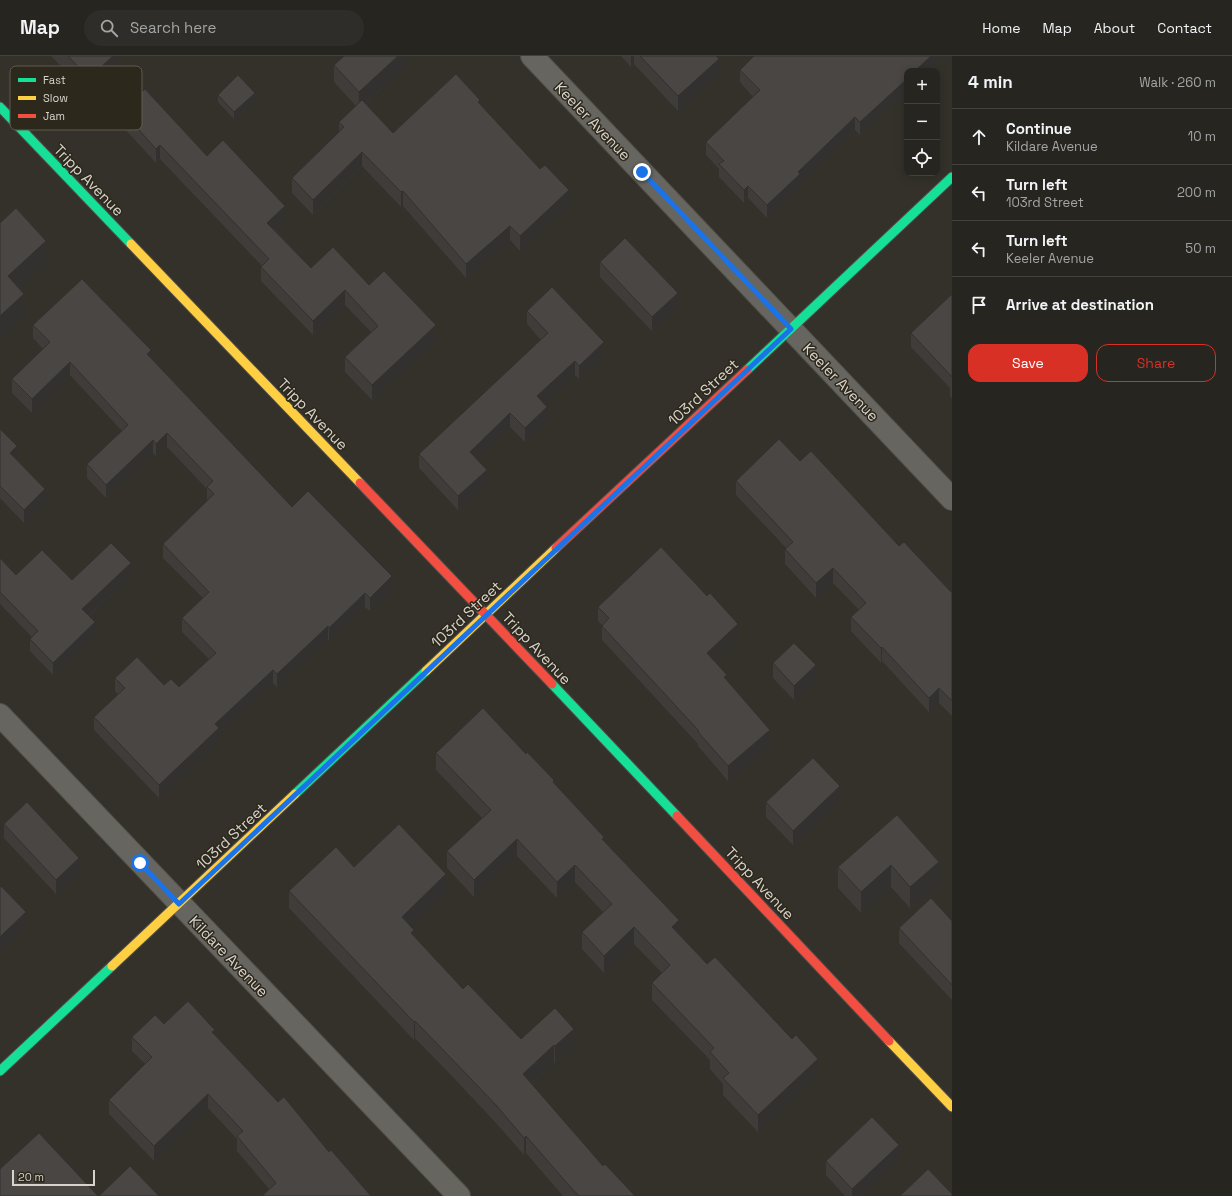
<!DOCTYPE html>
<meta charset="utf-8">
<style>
body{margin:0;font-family:"Space Grotesk",sans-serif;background:#2e2d29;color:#f1f3f6}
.controls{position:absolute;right:12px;top:12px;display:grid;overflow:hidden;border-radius:8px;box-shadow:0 2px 10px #0003}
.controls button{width:36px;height:36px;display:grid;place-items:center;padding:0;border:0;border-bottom:1px solid #42423e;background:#262520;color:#f1f3f6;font:20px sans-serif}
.scale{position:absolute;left:12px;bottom:10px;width:83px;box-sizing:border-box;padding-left:4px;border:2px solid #d7d3cc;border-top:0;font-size:11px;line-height:14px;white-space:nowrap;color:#d7d3cc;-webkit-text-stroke:3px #2d281c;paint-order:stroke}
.stop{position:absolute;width:12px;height:12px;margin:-9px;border:3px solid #1a73e8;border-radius:50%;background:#fff}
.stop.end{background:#1a73e8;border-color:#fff;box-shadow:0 1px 4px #0008}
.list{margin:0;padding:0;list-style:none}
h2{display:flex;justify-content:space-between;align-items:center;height:52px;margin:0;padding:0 16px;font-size:17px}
h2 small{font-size:13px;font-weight:400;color:#a4a5a5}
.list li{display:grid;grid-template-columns:26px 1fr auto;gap:12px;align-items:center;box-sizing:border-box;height:56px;padding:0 16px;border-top:1px solid #42423e}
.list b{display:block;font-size:15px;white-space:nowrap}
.list p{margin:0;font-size:13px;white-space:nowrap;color:#a4a5a5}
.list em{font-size:13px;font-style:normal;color:#a4a5a5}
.actions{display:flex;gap:8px;padding:12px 16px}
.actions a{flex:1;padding:9px 0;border:1px solid #d93025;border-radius:12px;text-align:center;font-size:14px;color:#d93025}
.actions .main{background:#d93025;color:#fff}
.icon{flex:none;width:22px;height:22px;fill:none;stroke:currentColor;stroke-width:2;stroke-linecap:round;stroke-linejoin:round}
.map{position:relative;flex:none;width:952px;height:1140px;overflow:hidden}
header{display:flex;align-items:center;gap:24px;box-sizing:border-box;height:56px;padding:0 20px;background:#262520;border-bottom:1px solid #42423e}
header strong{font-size:19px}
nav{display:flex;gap:22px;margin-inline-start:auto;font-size:14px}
.search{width:280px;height:36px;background:#2e2d29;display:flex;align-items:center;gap:10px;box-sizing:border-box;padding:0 14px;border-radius:22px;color:#a4a5a5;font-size:15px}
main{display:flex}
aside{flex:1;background:#262520}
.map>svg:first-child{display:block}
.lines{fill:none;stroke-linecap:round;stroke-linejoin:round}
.street-casing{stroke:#504d48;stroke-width:24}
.fast-casing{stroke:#504d48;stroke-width:11}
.slow-casing{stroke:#504d48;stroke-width:11}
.jam-casing{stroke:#504d48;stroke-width:11}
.street{stroke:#676560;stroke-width:22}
.fast{stroke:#16e098;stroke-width:9}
.slow{stroke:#ffcf43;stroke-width:9}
.jam{stroke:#f24e42;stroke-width:9}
.wall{fill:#3f3c3a}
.shaded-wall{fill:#333130}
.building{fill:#494644;stroke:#333130}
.route{stroke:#1a73e8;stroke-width:5}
.labels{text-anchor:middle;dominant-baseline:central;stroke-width:3;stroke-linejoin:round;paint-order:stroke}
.street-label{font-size:15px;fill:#d7d3cc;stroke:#2d281c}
.key{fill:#2d281c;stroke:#605b51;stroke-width:1}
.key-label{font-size:11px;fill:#d7d3cc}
</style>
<header>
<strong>Map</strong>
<div class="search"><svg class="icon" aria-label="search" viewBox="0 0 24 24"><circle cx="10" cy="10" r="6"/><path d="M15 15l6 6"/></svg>Search here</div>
<nav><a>Home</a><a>Map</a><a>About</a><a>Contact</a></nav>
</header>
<main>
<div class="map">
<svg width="952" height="1140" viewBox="0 0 952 1140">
<rect width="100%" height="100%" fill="#33312a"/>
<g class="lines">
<defs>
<g id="street">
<polyline points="532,0 952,443"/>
<polyline points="0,659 459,1140"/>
</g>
<g id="fast">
<polyline points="0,51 131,188"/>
<polyline points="747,314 952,121"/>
<polyline points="552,628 677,760"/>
<polyline points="295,738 426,615"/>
<polyline points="0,1015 112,910"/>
</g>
<g id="slow">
<polyline points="131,188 360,427"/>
<polyline points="426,615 556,492"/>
<polyline points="112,910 295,738"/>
<polyline points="889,985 952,1051"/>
</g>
<g id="jam">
<polyline points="360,427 552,628"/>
<polyline points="556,492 747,314"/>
<polyline points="677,760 889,985"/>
</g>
</defs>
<use href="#street" class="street-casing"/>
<use href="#fast" class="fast-casing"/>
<use href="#slow" class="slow-casing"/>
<use href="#jam" class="jam-casing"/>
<use href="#street" class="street"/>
<use href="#fast" class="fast"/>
<use href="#slow" class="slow"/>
<use href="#jam" class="jam"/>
</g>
<g class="wall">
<polygon points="51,0 115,0 115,15 89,39"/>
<polygon points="405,0 405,11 365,48 393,77 480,49 569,149 520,195 510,184 466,222 403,150 401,151 362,110 313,159 292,137 292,122 339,77 339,66 356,50 334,26 334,9"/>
<polygon points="621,0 716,0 719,17 678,55 634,8 631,11"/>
<polygon points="937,1 937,8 860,79 855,74 800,127 800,131 767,162 748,142 744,147 719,121 719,113 706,99 706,86 753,41 740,26 740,14"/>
<polygon points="218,39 255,44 234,63 218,46"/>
<polygon points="122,55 207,100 285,164 275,174 311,212 369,229 436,284 372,344 345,316 345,301 371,276 345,249 313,279 261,225 261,211 262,210 160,103 156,107 122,70"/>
<polygon points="600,206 678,252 652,275 600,221"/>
<polygon points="952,238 952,343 950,340 950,332 911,291 911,277"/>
<polygon points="527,255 604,299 579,323 575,319 544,347 547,365 525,386 510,371 476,403 487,428 458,454 419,412 419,398 541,284 527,268"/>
<polygon points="33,269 151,302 292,451 392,534 370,555 365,551 329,585 328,583 277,631 273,627 219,678 219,686 159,742 94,674 94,661 118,638 115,635 115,622 179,631 209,603 182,576 182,562 203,542 163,502 163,488 207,445 207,433 167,391 156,401 153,397 106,442 87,422 87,408 122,375 70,319 32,357 12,337 12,323 43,293 33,282"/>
<polygon points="0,373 17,403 16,404 45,446 24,467 0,442"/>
<polygon points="800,405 899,490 951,536 952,536 952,660 939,647 929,656 882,605 881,607 851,575 851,561 859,554 833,527 816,542 785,508 785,493 786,492 736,439 736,425"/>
<polygon points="0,502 16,519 72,524 131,520 89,560 95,579 53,619 30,595 30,583 32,581 0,548"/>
<polygon points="598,551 738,582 714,605 770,689 728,725 698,690 698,688 602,584 602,569 598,565"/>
<polygon points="773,607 816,624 794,644 773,622"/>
<polygon points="436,697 526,698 554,727 604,785 679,878 707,908 818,1019 758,1076 723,1039 723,1028 710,1013 710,1004 652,944 652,927 662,917 634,888 604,917 582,893 582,876 603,856 575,826 557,842 517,800 474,841 447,812 447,795 482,762 436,714"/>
<polygon points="840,745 793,789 766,761 766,746"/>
<polygon points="897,759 939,827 910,852 891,831 861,857 838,832 838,811"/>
<polygon points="4,768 79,817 56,838 4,782"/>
<polygon points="354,811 446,835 410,870 414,880 463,933 521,983 574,990 555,1007 554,1006 531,1028 603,1110 635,1140 563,1140 526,1097 524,1099 496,1067 449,1017 415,982 414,984 289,852 289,835"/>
<polygon points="952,865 952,944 899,887 899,872"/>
<polygon points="164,968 215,979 278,1046 329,1096 371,1140 269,1133 237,1095 237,1083 208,1052 154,1105 109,1058 109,1044 145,1008 132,995 132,981"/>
<polygon points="899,1104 861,1140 845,1140 826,1119 826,1105"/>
</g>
<g class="shaded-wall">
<polygon points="113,0 115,0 115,15 89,39 89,22"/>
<polygon points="398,0 405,0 405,11 359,53 359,36"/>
<polygon points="631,0 634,0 634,8 631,11"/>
<polygon points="931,0 938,0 937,1 937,8 929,15 915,15"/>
<polygon points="719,3 719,17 678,55 678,40"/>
<polygon points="907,23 907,36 860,79 860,66"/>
<polygon points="255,37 255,44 234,63 234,56"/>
<polygon points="855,61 855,74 800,127 800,131 767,162 767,149 798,116"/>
<polygon points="160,89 160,103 156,107 156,93"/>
<polygon points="362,96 362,110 313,159 313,144"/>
<polygon points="748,130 748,142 744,147 744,134"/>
<polygon points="569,134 569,149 520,195 520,180"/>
<polygon points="403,135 403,150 401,151 401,136"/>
<polygon points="285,150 285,164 267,181 267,167"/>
<polygon points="510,170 510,184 466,222 466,208"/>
<polygon points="46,185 46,206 8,242 8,220"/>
<polygon points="345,234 345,249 313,279 313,265"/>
<polygon points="678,237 678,252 652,275 652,261"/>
<polygon points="24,238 24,259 0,281 0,260"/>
<polygon points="436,269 436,284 372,344 372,329"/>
<polygon points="604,286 604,299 579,323 579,310"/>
<polygon points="151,294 151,308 147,298"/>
<polygon points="575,305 575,319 537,354 537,340"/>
<polygon points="70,306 70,319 32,357 32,343"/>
<polygon points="547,351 547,365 525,386 525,372"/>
<polygon points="510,357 510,371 470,409 470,396"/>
<polygon points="167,377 167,391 156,401 156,388"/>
<polygon points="153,384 153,397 106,442 106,429"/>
<polygon points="17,390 17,403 10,410 10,397"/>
<polygon points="487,414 487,428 458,454 458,440"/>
<polygon points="45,433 45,446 24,467 24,454"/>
<polygon points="131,507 131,520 82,566 82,553"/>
<polygon points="833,512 833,527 816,542 816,527"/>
<polygon points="392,520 392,534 370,555 370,542"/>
<polygon points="365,537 365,551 329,585 329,572"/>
<polygon points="95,566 95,579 53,619 53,607"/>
<polygon points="738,568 738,582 707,612 707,597"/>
<polygon points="328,570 328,583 277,631 277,618"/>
<polygon points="882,591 882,605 881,607 881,592"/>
<polygon points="816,609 816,624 794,644 794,630"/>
<polygon points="273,614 273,627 219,678 219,686 159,742 159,729 215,668"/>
<polygon points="939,632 939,647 929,656 929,642"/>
<polygon points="770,674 770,689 728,725 728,710"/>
<polygon points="840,730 840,745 793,789 793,775"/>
<polygon points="517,783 517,800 474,841 474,824"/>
<polygon points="79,802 79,817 56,838 56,824"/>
<polygon points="939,806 939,827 910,852 910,831"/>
<polygon points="575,809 575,826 557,842 557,826"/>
<polygon points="891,809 891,831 861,857 861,836"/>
<polygon points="446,818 446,835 402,879 402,861"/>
<polygon points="26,856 26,871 0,895 0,881"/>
<polygon points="679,864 679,881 672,871"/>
<polygon points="634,871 634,888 604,917 604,900"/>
<polygon points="414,874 414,891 411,877"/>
<polygon points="415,965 415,982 414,984 414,966"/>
<polygon points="574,973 574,990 555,1007 555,990"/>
<polygon points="554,989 554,1006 523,1035 523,1018"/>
<polygon points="818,1003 818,1019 758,1076 758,1059"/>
<polygon points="208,1038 208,1052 154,1105 154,1090"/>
<polygon points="526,1080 526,1097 524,1099 524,1082"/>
<polygon points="899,1089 899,1104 861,1140 852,1140 852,1133"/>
</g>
<g class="building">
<polygon points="68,0 113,0 89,22"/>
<polygon points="344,0 398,0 359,36 334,9"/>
<polygon points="640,0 716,0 719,3 678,40"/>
<polygon points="754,0 931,0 915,15 907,15 907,23 860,66 855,61 798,116 800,118 767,149 748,130 744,134 719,108 724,105 706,86 760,34 740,14"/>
<polygon points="456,18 480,44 478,46 540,113 545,109 569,134 520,180 510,170 466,208 403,135 401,136 362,96 313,144 292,122 344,71 339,66 362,44 393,77"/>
<polygon points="238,19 255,37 234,56 218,39"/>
<polygon points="145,33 207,100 223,84 285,150 267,167 311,212 333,191 369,229 384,215 436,269 372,329 345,301 378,270 345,234 313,265 261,211 269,203 160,89 156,93 122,55"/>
<polygon points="16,152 46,185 8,220 24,238 0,260 0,167"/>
<polygon points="625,182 678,237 652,261 600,206"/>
<polygon points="82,223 151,294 147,298 292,451 308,435 392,520 370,542 365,537 329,572 328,570 277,618 273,614 215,668 219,672 159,729 94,661 125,632 115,622 137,601 164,629 171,623 179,631 216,597 182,562 209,536 163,488 214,438 207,431 213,425 167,377 156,388 153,384 106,429 87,408 128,369 70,306 32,343 12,323 50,286 33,269"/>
<polygon points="552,231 604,286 579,310 575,305 537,340 547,351 525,372 510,357 470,396 487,414 458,440 419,398 548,277 527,255"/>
<polygon points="952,238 952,321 911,277"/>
<polygon points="0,373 17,390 10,397 45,433 24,454 0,430"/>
<polygon points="779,383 800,405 811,395 899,490 904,486 951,536 952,536 952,645 939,632 929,642 882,591 881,592 851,561 866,547 833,512 816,527 785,493 793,486 736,425"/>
<polygon points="111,487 131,507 82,553 95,566 53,607 30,583 38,575 0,536 0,502 16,519 42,494 72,524"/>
<polygon points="661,491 707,540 710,537 738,568 707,597 727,619 724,621 770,674 728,710 698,676 699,675 602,570 609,562 598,551"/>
<polygon points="794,587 816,609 794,630 773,607"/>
<polygon points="483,652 526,698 527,696 554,724 553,726 604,781 602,783 679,864 672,871 707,908 715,901 792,983 796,979 818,1003 758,1059 723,1022 729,1017 710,996 714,992 652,927 670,909 634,871 604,900 582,876 612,848 575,809 557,826 517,783 474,824 447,795 491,754 436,697"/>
<polygon points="813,702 840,730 793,775 766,746"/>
<polygon points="27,746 79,802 56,824 4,768"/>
<polygon points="897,759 939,806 910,831 891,809 861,836 838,811"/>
<polygon points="399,768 446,818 402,861 414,874 411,877 463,933 468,928 521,983 555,952 574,973 555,990 554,989 523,1018 603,1110 605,1108 635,1140 579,1140 566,1126 526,1080 524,1082 496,1049 449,1000 415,965 414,966 289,835 336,791 354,811"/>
<polygon points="1,830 26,856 0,881 0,832"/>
<polygon points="931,842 952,865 952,929 899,872"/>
<polygon points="188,945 215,974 212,976 278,1046 284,1041 329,1096 331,1094 371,1140 262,1140 276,1127 237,1080 243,1075 208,1038 154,1090 109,1044 152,1001 132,981 155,959 164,968"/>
<polygon points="872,1061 899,1089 852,1133 826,1105"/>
<polygon points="39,1077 98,1140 0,1140 0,1113"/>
<polygon points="130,1110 159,1140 99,1140"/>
<polygon points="928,1113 952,1138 952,1140 900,1140"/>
</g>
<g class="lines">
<polyline class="route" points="140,807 179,848 791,273 642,116"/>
</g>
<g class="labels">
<g class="street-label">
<text transform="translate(593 65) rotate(46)">Keeler Avenue</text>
<text transform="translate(89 124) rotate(46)">Tripp Avenue</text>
<text transform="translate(841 326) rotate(46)">Keeler Avenue</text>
<text transform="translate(703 336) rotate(-43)">103rd Street</text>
<text transform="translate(313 358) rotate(46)">Tripp Avenue</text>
<text transform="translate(466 558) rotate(-43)">103rd Street</text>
<text transform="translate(537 592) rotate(47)">Tripp Avenue</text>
<text transform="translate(231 780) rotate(-43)">103rd Street</text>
<text transform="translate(760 827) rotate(47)">Tripp Avenue</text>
<text transform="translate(229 900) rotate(46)">Kildare Avenue</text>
</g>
</g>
<rect x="10" y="10" width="132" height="64" rx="6" class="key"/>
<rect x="18" y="22" width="18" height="4" fill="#16e098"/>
<rect x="18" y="40" width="18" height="4" fill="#ffcf43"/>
<rect x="18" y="58" width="18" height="4" fill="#f24e42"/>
<g class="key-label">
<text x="43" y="28">Fast</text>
<text x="43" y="46">Slow</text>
<text x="43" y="64">Jam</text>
</g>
</svg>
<div class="controls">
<button>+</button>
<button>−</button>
<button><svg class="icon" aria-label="locate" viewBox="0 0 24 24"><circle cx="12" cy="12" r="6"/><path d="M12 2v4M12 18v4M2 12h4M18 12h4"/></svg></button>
</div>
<div class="scale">20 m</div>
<div class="stop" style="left:140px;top:807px"></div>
<div class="stop end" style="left:642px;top:116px"></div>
</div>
<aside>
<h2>4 min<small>Walk · 260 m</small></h2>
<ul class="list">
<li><svg class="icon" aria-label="ahead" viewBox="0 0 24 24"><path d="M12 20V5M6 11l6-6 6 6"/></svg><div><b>Continue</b><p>Kildare Avenue</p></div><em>10 m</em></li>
<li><svg class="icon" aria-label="left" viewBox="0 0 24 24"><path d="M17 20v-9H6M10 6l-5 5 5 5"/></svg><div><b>Turn left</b><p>103rd Street</p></div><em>200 m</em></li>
<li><svg class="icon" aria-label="left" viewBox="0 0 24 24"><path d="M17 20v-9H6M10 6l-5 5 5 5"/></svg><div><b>Turn left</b><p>Keeler Avenue</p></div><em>50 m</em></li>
<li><svg class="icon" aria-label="arrive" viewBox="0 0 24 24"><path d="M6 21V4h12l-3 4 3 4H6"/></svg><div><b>Arrive at destination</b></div></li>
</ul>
<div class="actions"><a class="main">Save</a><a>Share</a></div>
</aside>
</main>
